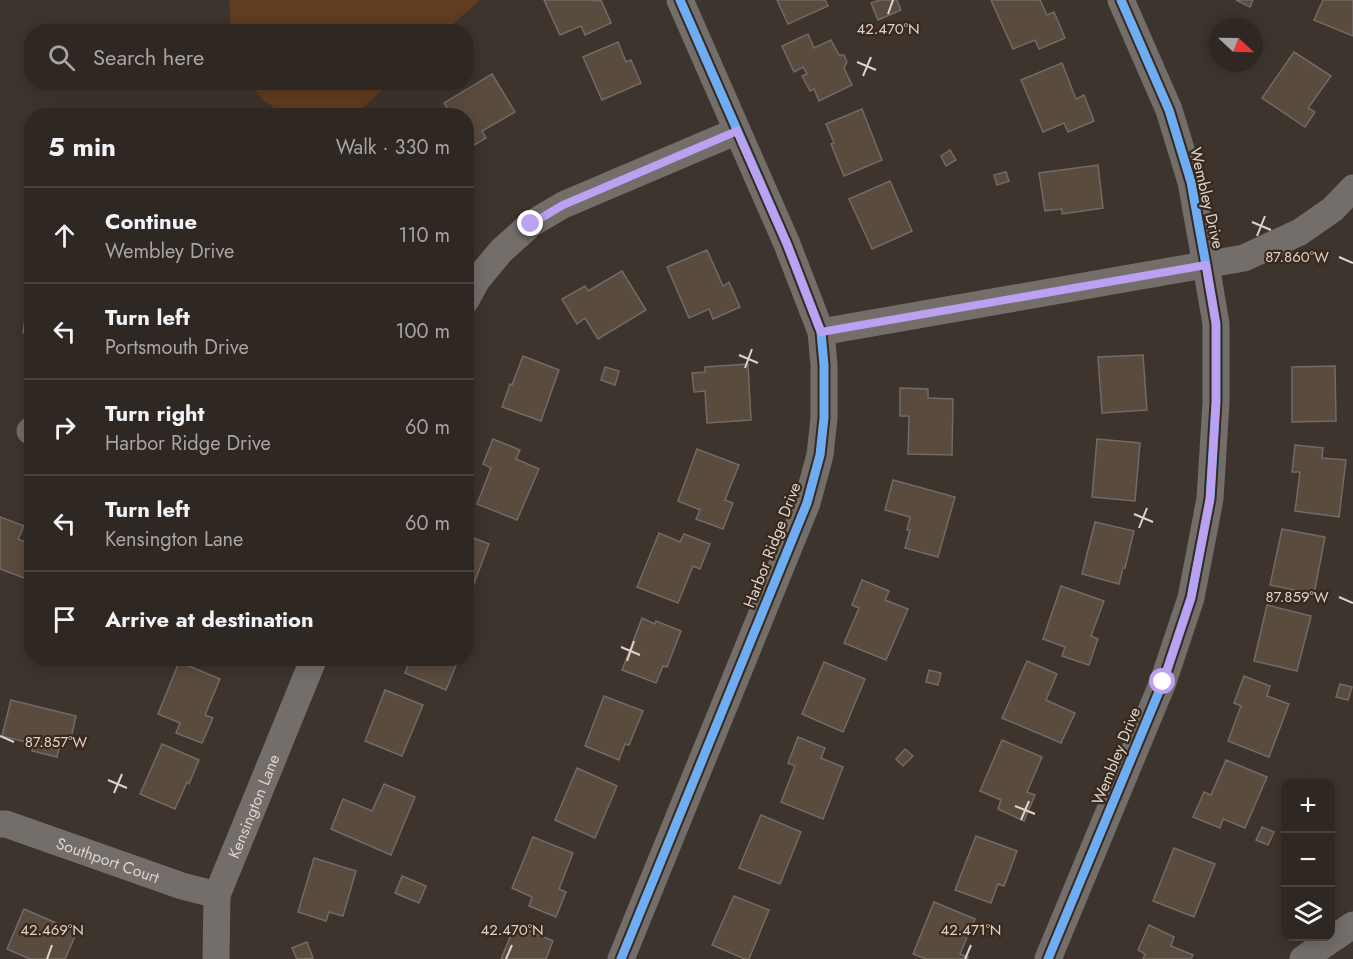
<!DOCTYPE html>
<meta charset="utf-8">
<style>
body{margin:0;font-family:Jost,sans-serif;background:#362f2a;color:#f1f3f6}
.controls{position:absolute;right:18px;bottom:18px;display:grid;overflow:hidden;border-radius:12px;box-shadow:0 3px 15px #0003}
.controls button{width:54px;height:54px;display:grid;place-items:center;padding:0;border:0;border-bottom:2px solid #494440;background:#2e2722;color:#f1f3f6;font:30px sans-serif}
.compass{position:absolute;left:1209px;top:18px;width:54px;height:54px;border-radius:50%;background:#2e2722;box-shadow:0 3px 15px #0003;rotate:112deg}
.stop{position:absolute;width:18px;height:18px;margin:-14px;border:4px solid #bca0f2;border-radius:50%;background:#fff}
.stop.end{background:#bca0f2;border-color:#fff;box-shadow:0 2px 6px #0008}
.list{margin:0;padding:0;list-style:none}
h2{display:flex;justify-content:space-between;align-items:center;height:78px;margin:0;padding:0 24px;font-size:26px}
h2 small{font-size:20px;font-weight:400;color:#a7a5a5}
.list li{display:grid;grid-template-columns:39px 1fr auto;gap:18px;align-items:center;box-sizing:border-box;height:96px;padding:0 24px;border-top:2px solid #494440}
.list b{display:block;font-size:22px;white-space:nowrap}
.list p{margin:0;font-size:20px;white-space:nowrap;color:#a7a5a5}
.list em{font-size:20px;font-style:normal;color:#a7a5a5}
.icon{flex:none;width:33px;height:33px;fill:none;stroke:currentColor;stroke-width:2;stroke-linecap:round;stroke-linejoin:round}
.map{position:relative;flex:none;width:1353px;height:959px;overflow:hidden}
.search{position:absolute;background:#2e2722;box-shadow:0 3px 15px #0003;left:24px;top:24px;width:450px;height:66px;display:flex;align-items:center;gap:15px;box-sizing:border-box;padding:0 21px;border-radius:24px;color:#a7a5a5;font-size:22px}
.panel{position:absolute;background:#2e2722;box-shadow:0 3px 15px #0003;left:24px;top:108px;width:450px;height:558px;border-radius:24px}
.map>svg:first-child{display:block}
.green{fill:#603c20}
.building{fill:#5a4b3f;stroke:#726a65;stroke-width:1.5}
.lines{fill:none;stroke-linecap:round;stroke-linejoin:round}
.minor{stroke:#736e6a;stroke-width:27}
.cycleway-casing{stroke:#39291d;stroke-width:13}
.cycleway{stroke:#6dadf4;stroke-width:9}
.route{stroke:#bca0f2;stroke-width:8}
.ticks{fill:none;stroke:#ded3cc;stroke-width:2}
.labels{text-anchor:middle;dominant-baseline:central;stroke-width:4.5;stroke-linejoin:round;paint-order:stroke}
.street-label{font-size:16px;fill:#ded3cc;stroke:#39291d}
.ticks-label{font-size:15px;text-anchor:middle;fill:#ded3cc;stroke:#39291d;stroke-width:4.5;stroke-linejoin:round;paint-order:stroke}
</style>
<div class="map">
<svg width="1353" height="959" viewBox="0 0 1353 959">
<rect width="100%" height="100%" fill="#3d342d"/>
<g class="green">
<polygon points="229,0 480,0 445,31 231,32"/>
<polygon points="250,83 390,83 354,116 284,115 261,98"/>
</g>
<g class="building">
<polygon points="544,0 592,0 593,1 601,0 611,23 585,35 581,26 560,35"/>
<polygon points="777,0 825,0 828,6 788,24"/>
<polygon points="880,0 897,0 901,10 878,20 871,3"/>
<polygon points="991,0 1040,0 1047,15 1054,12 1065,38 1039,49 1035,40 1013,49"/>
<polygon points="1236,0 1253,0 1250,7"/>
<polygon points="1323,0 1353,0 1353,36 1314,20"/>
<polygon points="808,34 814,48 831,40 839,55 844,55 847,62 844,68 852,85 819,101 814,89 810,91 802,76 807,74 803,67 794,72 782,46"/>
<polygon points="618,42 626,62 631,60 641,83 602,100 583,57"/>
<polygon points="1294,52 1331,76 1308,108 1315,112 1305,127 1262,98"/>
<polygon points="1062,63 1076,99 1084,95 1094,121 1068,132 1064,123 1043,132 1021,80"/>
<polygon points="492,74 515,112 482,131 486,138 466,150 466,116 452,116 444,103"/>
<polygon points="862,109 882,160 844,176 831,144 834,143 826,124"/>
<polygon points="950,150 956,160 946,166 941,156"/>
<polygon points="1098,165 1103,208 1062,214 1062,209 1045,211 1039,173"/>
<polygon points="1006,172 1009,181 997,185 994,175"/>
<polygon points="890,181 912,231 872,249 849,199"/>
<polygon points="707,250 723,286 729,282 740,307 713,319 709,309 689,318 667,267"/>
<polygon points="622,271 646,310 598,339 585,318 577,324 562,299 585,286 588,291"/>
<polygon points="27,305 32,305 32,335 23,333"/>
<polygon points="1143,355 1147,410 1102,413 1098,357"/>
<polygon points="523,356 559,370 541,421 502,407 510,384 512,385"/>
<polygon points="748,364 751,420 707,423 705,391 694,392 692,373 705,372 705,367"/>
<polygon points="1335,366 1336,421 1292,422 1292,367"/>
<polygon points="605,367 619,371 615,385 601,380"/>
<polygon points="900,388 928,389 928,398 953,399 952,455 908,454 909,416 900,416"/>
<polygon points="493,439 520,450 516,459 539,469 517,520 477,504 491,468 483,464"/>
<polygon points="1097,439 1140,443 1135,501 1092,497"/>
<polygon points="1295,445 1323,448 1322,458 1346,460 1339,517 1295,511 1300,472 1292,472"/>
<polygon points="697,449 739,465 725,500 733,503 723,529 696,519 700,510 678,501"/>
<polygon points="893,480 955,497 938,557 905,548 910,530 907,530 910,517 885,510"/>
<polygon points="0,517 24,526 18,539 25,542 27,538 32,540 32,581 0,569"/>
<polygon points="1095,522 1134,531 1125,568 1123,568 1119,584 1082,574"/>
<polygon points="1282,529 1325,537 1314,594 1270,585"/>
<polygon points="659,533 680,542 684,534 710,544 700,569 693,566 678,603 637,587"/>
<polygon points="466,535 489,544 470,594 466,593"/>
<polygon points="862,580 889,591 885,600 908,609 886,660 844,643 859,608 852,605"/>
<polygon points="1061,586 1104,601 1091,636 1098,639 1089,665 1062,656 1065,647 1043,639"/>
<polygon points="1267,605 1311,616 1297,671 1254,661"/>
<polygon points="642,618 655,624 656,621 681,631 667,667 663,666 656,683 622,670"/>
<polygon points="411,658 459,658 446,690 405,673"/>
<polygon points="1027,661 1057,674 1046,700 1075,713 1061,743 1002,718"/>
<polygon points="179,662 220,679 205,715 213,718 202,743 176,733 180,723 158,714"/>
<polygon points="824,662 865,679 843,732 802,714"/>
<polygon points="929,670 941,673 938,685 926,682"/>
<polygon points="1244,676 1270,686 1267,696 1289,704 1269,757 1228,741 1241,706 1234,703"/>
<polygon points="1340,684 1352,687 1348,700 1336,697"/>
<polygon points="385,690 423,705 402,756 365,741"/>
<polygon points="604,696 643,711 629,745 625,744 619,760 585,746"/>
<polygon points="11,700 76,716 71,738 62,736 57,757 32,751 34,744 2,736"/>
<polygon points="798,737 825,748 821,758 843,767 823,819 781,802 795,766 788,763"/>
<polygon points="1002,740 1042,757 1027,792 1035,795 1024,821 998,809 1001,800 980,791"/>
<polygon points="162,744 199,760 189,784 187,782 175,809 140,794"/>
<polygon points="905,749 913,756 903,766 896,759"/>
<polygon points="1226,760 1267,777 1245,828 1223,819 1220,828 1193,817 1204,792 1211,795"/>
<polygon points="577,768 617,786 595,838 555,820"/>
<polygon points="384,784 415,797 391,855 331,829 343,799 372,811"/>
<polygon points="761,815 801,832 780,884 739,868"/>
<polygon points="1262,827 1274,832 1268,845 1256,840"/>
<polygon points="976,836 1017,851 1004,886 998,884 991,903 955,890"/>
<polygon points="533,837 573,853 559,889 566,892 556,917 529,906 532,897 512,888"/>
<polygon points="1174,848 1215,864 1194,917 1153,901"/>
<polygon points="314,858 356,871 343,916 329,912 326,921 298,912"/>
<polygon points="402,876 426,886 419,903 395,893"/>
<polygon points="734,896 769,910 749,959 745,959 712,945"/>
<polygon points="934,902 975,919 960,954 968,957 967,959 926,959 913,954"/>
<polygon points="24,909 77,932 65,959 30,959 7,949"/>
<polygon points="515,925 553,941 546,959 501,959"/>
<polygon points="1149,925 1174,937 1171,946 1193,955 1191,959 1143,959 1145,954 1138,950"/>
<polygon points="307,942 313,958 297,959 292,948"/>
</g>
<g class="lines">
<g class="minor">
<polyline points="466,300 477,280 501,251 531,224 563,205 737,131"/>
<polyline points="821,332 1244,258 1300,232 1333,209 1353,188"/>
<polyline points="30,431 32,431"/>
<path id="s1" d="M0 824H6L182 886 217 895"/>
<path id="s2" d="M216 959 217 895 314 658"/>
<polyline points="621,959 807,503 820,455 824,418 824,365 821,332 787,244 680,0"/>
<polyline points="1048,959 1163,682 1191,598 1210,499 1216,402 1216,324 1206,265 1191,182 1169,110 1121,0"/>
<polyline points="1303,959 1353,925"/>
</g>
<defs>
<g id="cycleway">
<polyline points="621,959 807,503 820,455 824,418 824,365 821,332 787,244 680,0"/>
<polyline points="1048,959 1163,682 1191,598 1210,499 1216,402 1216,324 1206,265 1191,182 1169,110 1121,0"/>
</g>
</defs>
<use href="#cycleway" class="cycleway-casing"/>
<use href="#cycleway" class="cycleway"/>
</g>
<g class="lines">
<polyline class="route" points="531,224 563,205 737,131 787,244 821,332 1206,265 1216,324 1216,402 1210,499 1191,598 1163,682"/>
</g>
<path class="ticks" d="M888 14 893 0M857 62 876 70M863 76 871 57M1252 222 1271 230M1257 236 1265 216M1339 257 1353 263M739 355 758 363M745 368 752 349M1134 514 1153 522M1139 528 1147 508M1339 597 1353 603M621 647 640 655M627 661 634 641M0 736 14 742M108 780 127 788M114 793 122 774M1015 806 1035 814M1021 820 1029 801M47 959 52 945M506 959 512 945M965 959 971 945"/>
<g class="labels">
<g class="street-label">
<text transform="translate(1207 198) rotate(77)">Wembley Drive</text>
<text transform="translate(772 545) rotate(-69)">Harbor Ridge Drive</text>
<text transform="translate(1116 756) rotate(-68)">Wembley Drive</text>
<text stroke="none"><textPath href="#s2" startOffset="160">Kensington Lane</textPath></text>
<text stroke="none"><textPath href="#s1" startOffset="114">Southport Court</textPath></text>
</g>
</g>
<g class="ticks-label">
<text x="888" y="34">42.470°N</text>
<text x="1297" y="262">87.860°W</text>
<text x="1297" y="602">87.859°W</text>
<text x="56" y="747">87.857°W</text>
<text x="52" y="935">42.469°N</text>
<text x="512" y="935">42.470°N</text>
<text x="971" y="935">42.471°N</text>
</g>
</svg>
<div class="controls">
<button>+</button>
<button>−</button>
<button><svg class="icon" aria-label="layers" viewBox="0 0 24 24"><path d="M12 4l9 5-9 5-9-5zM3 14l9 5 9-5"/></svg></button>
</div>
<svg class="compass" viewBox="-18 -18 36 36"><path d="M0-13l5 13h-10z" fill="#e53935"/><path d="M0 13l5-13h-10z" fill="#a7a5a5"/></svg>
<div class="stop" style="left:1163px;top:682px"></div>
<div class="stop end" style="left:531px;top:224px"></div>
<div class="search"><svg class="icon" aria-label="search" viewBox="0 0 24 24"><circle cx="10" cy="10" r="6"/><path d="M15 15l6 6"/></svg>Search here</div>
<section class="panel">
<h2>5 min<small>Walk · 330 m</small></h2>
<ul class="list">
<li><svg class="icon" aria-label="ahead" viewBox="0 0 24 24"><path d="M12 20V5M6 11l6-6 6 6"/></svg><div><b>Continue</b><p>Wembley Drive</p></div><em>110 m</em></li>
<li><svg class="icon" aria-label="left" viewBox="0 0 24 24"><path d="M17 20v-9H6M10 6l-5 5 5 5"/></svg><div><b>Turn left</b><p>Portsmouth Drive</p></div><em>100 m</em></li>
<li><svg class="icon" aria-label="right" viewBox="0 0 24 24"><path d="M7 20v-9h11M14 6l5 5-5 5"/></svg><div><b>Turn right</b><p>Harbor Ridge Drive</p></div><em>60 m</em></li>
<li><svg class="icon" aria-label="left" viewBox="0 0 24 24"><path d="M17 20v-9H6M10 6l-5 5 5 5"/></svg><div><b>Turn left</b><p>Kensington Lane</p></div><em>60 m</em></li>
<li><svg class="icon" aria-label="arrive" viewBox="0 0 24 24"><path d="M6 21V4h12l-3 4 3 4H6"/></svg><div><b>Arrive at destination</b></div></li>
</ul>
</section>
</div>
